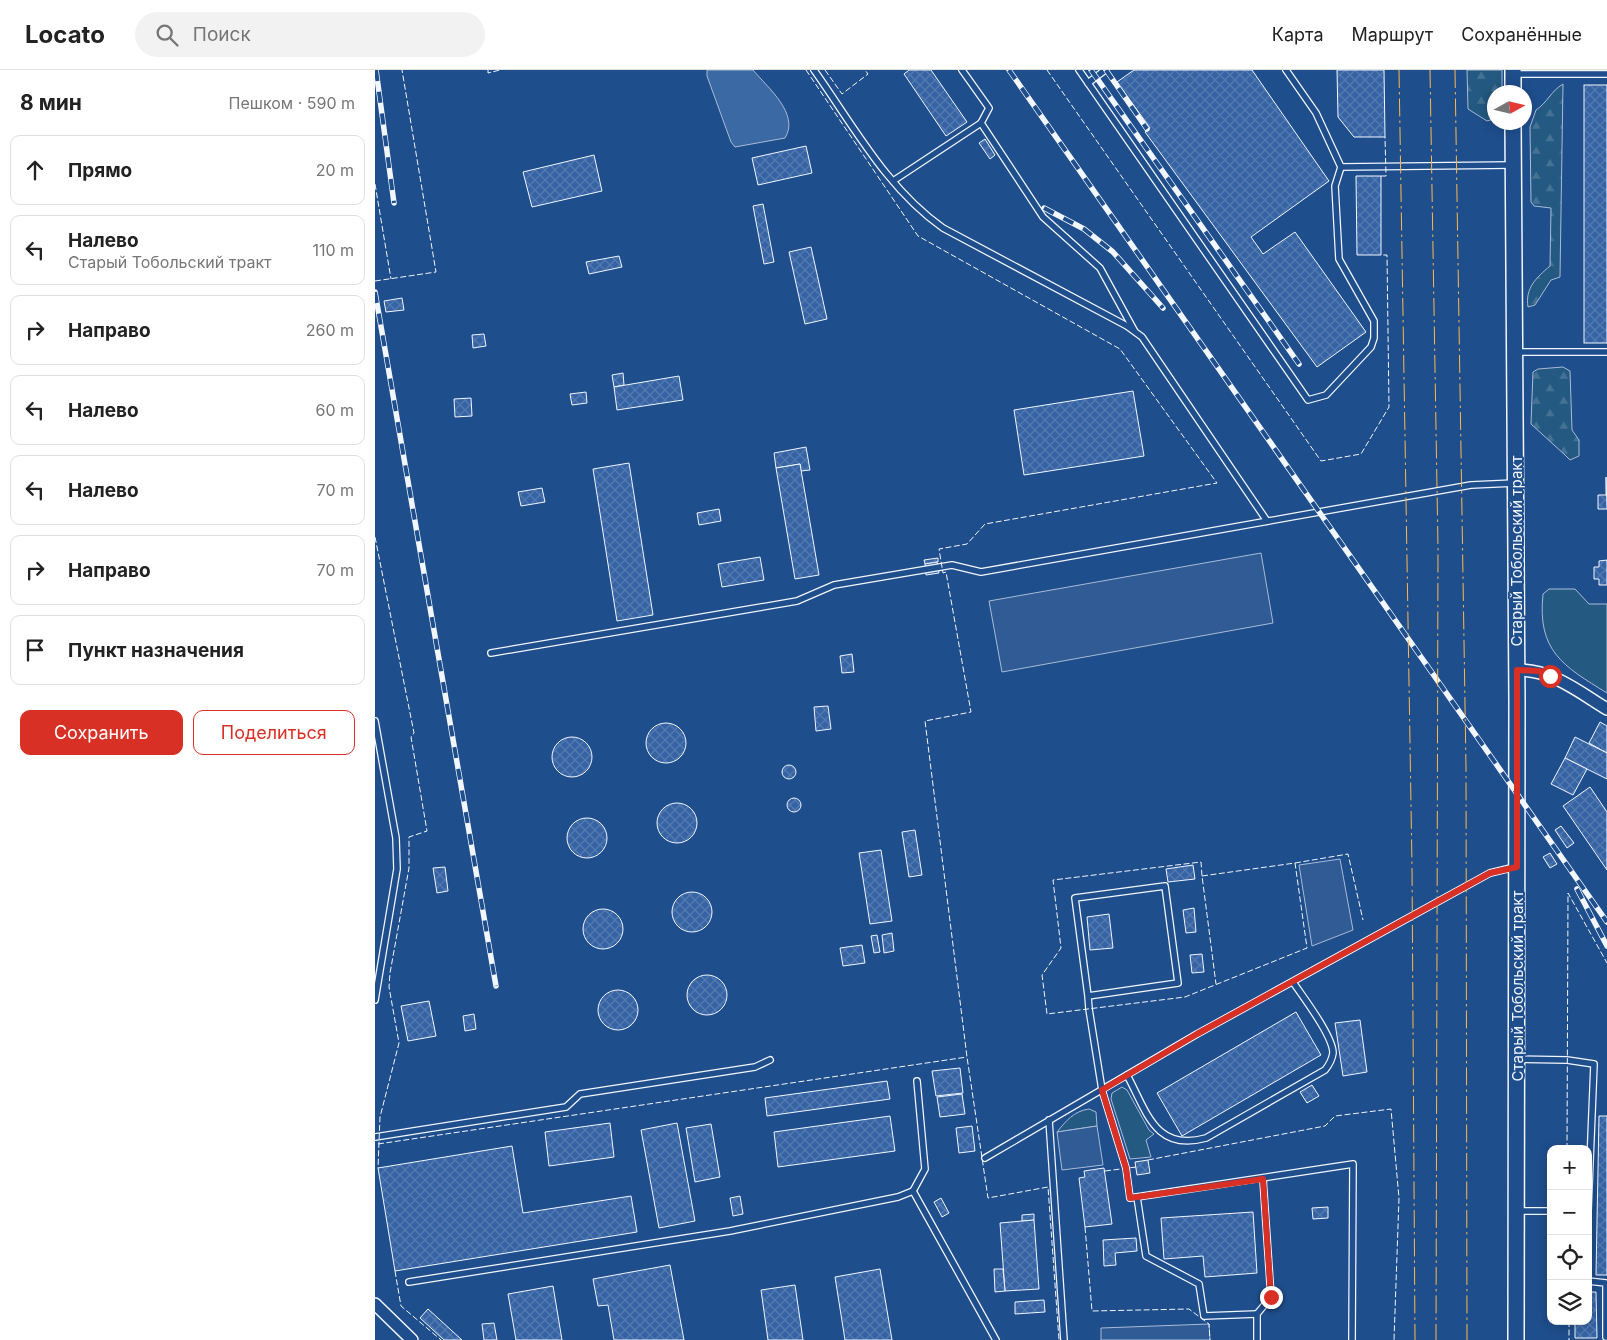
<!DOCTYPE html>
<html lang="ru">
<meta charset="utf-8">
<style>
body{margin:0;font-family:Inter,sans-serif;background:#f2f2f2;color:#222}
.controls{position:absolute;right:15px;bottom:15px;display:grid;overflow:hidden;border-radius:10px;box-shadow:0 2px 12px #0003}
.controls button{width:45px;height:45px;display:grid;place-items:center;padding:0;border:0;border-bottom:1px solid #e0e0e0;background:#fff;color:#222;font:25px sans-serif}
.compass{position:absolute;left:1112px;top:15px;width:45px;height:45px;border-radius:50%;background:#fff;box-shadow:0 2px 12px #0003;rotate:82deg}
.stop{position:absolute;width:15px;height:15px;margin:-11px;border:4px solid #d93025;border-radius:50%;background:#fff}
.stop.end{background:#d93025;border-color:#fff;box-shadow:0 1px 5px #0008}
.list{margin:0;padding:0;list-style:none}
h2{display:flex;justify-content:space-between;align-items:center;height:65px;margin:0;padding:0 20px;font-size:21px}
h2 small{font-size:16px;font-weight:400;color:#767676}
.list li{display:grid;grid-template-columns:32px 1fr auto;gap:15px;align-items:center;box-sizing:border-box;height:70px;margin:0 10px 10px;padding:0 10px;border:1px solid #e0e0e0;border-radius:10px}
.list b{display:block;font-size:19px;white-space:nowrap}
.list p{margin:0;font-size:16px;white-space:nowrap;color:#767676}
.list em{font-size:16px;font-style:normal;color:#767676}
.actions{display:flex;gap:10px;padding:15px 20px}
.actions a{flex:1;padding:11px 0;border:1px solid #d93025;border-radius:10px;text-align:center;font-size:18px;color:#d93025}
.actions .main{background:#d93025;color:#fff}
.icon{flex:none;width:28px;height:28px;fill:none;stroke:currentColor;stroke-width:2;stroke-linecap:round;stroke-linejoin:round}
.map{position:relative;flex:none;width:1232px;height:1270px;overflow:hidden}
header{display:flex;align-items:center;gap:30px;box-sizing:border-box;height:70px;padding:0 25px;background:#fff;border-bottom:1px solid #e0e0e0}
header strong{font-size:24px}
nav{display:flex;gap:28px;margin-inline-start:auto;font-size:18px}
.search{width:350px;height:45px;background:#f2f2f2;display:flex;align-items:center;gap:12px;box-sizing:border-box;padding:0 18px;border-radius:28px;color:#767676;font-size:19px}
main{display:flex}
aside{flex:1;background:#fff}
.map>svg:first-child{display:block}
.grass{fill:#245a82;stroke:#a8bbd7}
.forest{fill:url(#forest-firs);stroke:#a8bbd7}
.parking{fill:#305b95;stroke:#a8bbd7}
.water{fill:#3b69a3;stroke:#a8bbd7}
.building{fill:url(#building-cross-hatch);stroke:#f2f6ff}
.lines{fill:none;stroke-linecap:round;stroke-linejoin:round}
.lane-casing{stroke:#f2f6ff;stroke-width:8}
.street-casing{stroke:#f2f6ff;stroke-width:14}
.secondary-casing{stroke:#f2f6ff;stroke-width:18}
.lane{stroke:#1f4e8c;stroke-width:5.5}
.street{stroke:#1f4e8c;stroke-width:11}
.secondary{stroke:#1f4e8c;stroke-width:15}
.rail-casing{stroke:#f2f6ff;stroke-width:5.5}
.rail{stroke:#1f4e8c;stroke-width:4;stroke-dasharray:11;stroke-linecap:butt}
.fence{stroke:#f2f6ff;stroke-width:1;stroke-dasharray:6 2.5;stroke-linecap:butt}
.power{stroke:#ffb74d;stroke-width:1;stroke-dasharray:18 4 2.5 4;stroke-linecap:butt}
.route{stroke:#d93025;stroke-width:6}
.labels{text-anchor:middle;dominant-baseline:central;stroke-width:4;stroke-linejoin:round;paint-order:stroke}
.street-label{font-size:15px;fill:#f2f6ff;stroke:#1f4e8c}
</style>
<header>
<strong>Locato</strong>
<div class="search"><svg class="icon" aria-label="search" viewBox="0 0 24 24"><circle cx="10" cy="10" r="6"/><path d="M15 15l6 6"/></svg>Поиск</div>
<nav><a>Карта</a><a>Маршрут</a><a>Сохранённые</a></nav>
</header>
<main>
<aside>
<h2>8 мин<small>Пешком · 590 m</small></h2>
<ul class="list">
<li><svg class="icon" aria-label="ahead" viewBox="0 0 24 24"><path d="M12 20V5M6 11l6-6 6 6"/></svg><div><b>Прямо</b></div><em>20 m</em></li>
<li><svg class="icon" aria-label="left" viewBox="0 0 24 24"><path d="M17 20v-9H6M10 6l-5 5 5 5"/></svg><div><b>Налево</b><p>Старый Тобольский тракт</p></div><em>110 m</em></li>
<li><svg class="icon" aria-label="right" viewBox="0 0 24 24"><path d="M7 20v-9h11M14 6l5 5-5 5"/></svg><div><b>Направо</b></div><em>260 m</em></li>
<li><svg class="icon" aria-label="left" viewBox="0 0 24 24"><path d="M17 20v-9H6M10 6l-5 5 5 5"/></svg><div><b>Налево</b></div><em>60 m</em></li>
<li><svg class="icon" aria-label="left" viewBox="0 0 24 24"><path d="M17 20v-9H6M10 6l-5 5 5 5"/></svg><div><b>Налево</b></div><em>70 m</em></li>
<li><svg class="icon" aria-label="right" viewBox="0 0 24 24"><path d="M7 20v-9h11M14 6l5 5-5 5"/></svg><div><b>Направо</b></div><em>70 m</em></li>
<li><svg class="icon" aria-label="arrive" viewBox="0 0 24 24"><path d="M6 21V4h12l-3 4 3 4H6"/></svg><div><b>Пункт назначения</b></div></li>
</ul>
<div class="actions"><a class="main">Сохранить</a><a>Поделиться</a></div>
</aside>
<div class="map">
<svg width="1232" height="1270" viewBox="0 0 1232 1270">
<defs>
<pattern id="forest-firs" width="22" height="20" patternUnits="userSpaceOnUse" patternTransform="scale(1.25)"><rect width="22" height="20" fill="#245a82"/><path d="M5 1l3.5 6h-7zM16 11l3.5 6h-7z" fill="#447295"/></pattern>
<pattern id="building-cross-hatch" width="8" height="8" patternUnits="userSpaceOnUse" patternTransform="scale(1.25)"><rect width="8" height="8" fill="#3563a3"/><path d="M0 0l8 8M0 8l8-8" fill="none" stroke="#537ab1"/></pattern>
</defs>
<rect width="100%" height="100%" fill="#1f4e8c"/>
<g class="grass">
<path d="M1174 519H1200L1214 534H1232V623C1188 596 1162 581 1168 524Z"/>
<polygon points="747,1017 752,1020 774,1060 779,1064 771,1070 776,1087 755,1089 736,1029 737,1023"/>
<path d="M714 1039 721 1042 722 1056 682 1062C691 1051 699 1041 714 1039Z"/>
</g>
<g class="forest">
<polygon points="1092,0 1127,0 1127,22 1120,22 1119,49 1112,51 1093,39"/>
<path d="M1188 14 1185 207 1176 210 1160 235 1153 237C1150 218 1161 208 1175 196L1176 138 1159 136 1156 132 1155 57 1161 40C1172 33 1176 21 1188 14Z"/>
<polygon points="1188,297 1195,301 1197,360 1204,370 1204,386 1195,390 1190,385 1156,354 1158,302 1163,299"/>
</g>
<g class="parking">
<polygon points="886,483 898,553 627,602 614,531"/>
<polygon points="965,789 978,860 937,876 924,795"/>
<polygon points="722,1056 728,1095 687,1100 682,1062"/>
<polygon points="834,1254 835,1270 726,1270 726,1258"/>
</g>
<path class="water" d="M332 0H378C393 18 425 44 410 68L360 77 356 72 332 6Z"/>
<g class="building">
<polygon points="534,0 556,0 592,52 571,66 529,4"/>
<polygon points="759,0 877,0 954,111 876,167 888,184 920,162 991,262 942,297 770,62 775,58 742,12"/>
<polygon points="962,0 1009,0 1010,67 979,67 963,47"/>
<rect x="1209" y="15" width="23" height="258"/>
<polygon points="610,69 620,85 615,89 604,73"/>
<polygon points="431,76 437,103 383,115 377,88"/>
<polygon points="219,85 227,121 157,137 148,102"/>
<polygon points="981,106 1006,106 1006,185 982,185"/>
<polygon points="388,134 399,192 389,194 378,136"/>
<polygon points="436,177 452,249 430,254 414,182"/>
<polygon points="244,186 247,197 214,204 211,192"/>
<polygon points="27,228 29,240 11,242 9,231"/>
<polygon points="109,264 111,276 98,278 97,265"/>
<polygon points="248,303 249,315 239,317 237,305"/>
<polygon points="304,306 308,330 242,340 239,317"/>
<polygon points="758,321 769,386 649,405 639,340"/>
<polygon points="211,322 212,333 197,335 195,324"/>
<polygon points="96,328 97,346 80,347 79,329"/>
<polygon points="431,377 435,400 426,401 425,394 401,398 399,383"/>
<polygon points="254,393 278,545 242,551 218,399"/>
<polygon points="425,394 444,505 420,509 401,398"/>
<polygon points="1231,407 1232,439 1223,439 1223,425 1231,425"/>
<polygon points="167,418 170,432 146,436 143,422"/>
<polygon points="344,439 346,451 324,455 322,443"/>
<polygon points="385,487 389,510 347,517 343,494"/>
<polygon points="563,488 563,492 550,494 549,490"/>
<polygon points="1232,490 1232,515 1224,515 1224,509 1219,509 1219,497 1224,497 1224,491"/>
<polygon points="562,492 564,503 551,505 550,494"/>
<polygon points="477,584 479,602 467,603 465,586"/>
<polygon points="453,636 456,659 441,661 439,637"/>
<polygon points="1225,652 1232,656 1232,683 1214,673"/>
<circle cx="291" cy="673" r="20"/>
<circle cx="197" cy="687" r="20"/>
<polygon points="1200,667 1232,683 1232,709 1190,688"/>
<polygon points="1190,688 1212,699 1198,725 1176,714"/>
<circle cx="414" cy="702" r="7"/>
<polygon points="1215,717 1232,742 1232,800 1188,736"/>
<circle cx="419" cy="735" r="7"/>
<circle cx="302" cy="753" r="20"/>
<circle cx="212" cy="768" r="20"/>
<polygon points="1186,756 1199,773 1192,778 1180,760"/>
<polygon points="540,760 547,805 534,807 527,762"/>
<polygon points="506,780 517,851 495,854 484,783"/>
<polygon points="1175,783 1182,794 1175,798 1168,787"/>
<polygon points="818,795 820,809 793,812 791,799"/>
<polygon points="70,797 73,821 62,823 58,798"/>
<circle cx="317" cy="842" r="20"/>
<polygon points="819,838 821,862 811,863 808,840"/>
<circle cx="228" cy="859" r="20"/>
<polygon points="734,844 738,878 715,880 712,847"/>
<polygon points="517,863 519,881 509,883 507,865"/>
<polygon points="502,865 505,882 499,883 496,866"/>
<polygon points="487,875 490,893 468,896 465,878"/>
<polygon points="827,884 829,902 817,903 815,885"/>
<circle cx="332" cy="925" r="20"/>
<circle cx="243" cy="940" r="20"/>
<polygon points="54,931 61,966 33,971 26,936"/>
<polygon points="921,942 946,985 807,1066 782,1023"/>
<polygon points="99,944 101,959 90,961 88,946"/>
<polygon points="985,950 992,1002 968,1006 960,953"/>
<polygon points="585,998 588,1023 561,1026 557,1001"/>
<polygon points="512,1011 515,1029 392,1046 390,1028"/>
<polygon points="937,1015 944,1026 932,1033 925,1022"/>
<polygon points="587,1024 590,1044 565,1047 562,1027"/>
<polygon points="515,1046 520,1081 403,1097 399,1062"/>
<polygon points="1224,1046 1232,1046 1232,1205 1221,1205"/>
<polygon points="235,1053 239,1087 174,1096 170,1062"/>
<polygon points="302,1053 320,1151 284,1158 266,1060"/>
<polygon points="336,1054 345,1107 320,1112 311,1058"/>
<polygon points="597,1056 600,1081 584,1083 581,1058"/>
<polygon points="137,1076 148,1143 256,1126 262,1162 20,1201 3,1098"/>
<polygon points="773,1090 775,1103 762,1105 760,1092"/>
<polygon points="729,1098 737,1154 710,1157 704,1108 710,1107 709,1101"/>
<polygon points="365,1126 368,1144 358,1146 355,1128"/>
<polygon points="566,1128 574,1143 567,1147 559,1132"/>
<polygon points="953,1137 953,1148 938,1149 937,1138"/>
<polygon points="878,1142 882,1203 830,1207 828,1186 789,1189 786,1148"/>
<polygon points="659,1144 659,1150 647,1151 647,1145"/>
<polygon points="659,1150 664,1219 630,1221 625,1153"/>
<polygon points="761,1168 762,1181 740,1183 741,1195 729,1196 728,1170"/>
<polygon points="295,1195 309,1270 239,1270 233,1235 223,1236 218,1209"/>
<polygon points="505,1199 517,1270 470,1270 460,1207"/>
<polygon points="619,1199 628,1199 630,1221 620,1222"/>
<polygon points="420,1215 428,1270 393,1270 386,1220"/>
<polygon points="178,1216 187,1270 141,1270 133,1224"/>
<polygon points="1213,1222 1221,1222 1222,1268 1200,1268 1200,1251 1213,1251"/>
<polygon points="669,1230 670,1242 640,1244 640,1232"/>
<polygon points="53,1239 87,1270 69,1270 45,1248"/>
<polygon points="119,1253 122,1270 109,1270 107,1254"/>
</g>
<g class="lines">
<defs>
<g id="lane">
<path d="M439 0C478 55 512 119 568 158L752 256 767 267 892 451"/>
<polyline points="587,0 614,38 606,53 668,147 725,198 759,260"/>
<polyline points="704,0 933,330 951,325 996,277 999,268 999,251 964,189 960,116 966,97 941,43 911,0"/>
<polyline points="1140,4 1232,4"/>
<polyline points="713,13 730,0"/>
<polyline points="966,97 1137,95"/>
<polyline points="518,111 606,53"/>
<polyline points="1142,282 1232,282"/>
<polyline points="116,583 422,531 459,515 577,495 606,502 1096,415 1140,413"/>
<polyline points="0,651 21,768 22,799 0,930"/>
<polyline points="713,926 803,913 790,816 700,828 713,926 714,939 727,1020 751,1098 755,1128 978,1094 977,1270"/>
<polyline points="1142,989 1192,990 1219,994 1213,1141"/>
<path d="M752 1005C772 1042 780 1082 831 1068L950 1000C954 995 957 990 958 983 958 966 928 927 918 912"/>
<polyline points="674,1050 689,1270"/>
<polyline points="0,1067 191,1037 205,1024 380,997 395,990"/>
<polyline points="610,1088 822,964 1115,803 1140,797"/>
<polyline points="538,1121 621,1270"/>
<polyline points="762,1127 771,1186 824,1214 829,1246 882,1244"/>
<polyline points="1143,1141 1176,1141"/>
<polyline points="1213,1211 1231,1213 1231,1267"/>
<polyline points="34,1212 355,1161 523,1127 538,1121 550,1099 542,1011"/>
<polyline points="882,1270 882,1244 896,1227 888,1109"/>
</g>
<g id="street">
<path d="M1142 600C1176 599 1204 622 1232 639"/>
<polyline points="0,1234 37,1270"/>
</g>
<g id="secondary">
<polyline points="1138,0 1138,22"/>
<polyline points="1138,52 1142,633 1141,1270"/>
</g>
</defs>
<use href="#lane" class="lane-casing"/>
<use href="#street" class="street-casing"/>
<use href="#secondary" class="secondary-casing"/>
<use href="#lane" class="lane"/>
<use href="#street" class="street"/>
<use href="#secondary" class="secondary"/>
<defs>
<g id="rail">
<polyline points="1,0 19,133"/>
<polyline points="634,0 1232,852"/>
<polyline points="716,0 924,294"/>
<polyline points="731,0 772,59"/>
<polyline points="669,138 709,159 738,182 788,238"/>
<polyline points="0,222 121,916"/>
<polyline points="1202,819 1232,876"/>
</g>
</defs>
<use href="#rail" class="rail-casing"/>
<use href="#rail" class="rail"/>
<g class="fence">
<polyline points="113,0 113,3 125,0"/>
<polyline points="431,0 543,166 745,279 842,413 610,454 592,474 564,479 568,503 571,502 596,642 550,651 592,987 613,1128 673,1117 684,1270"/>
<polyline points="450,0 467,24 493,4 490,0"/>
<polyline points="672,0 946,391 986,384 1014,337 1012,185 1006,185"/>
<polyline points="1006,106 1011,106 1010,67"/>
<polyline points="0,114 16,209"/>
<polyline points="0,211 61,202 27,0"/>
<polyline points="0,467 39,663 36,667 52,761 34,767 34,798 15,903 14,917 24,973 5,1047 3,1098"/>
<polyline points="920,793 973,784 988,850"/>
<polyline points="827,806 920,793 932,878 810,927 672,944 667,905 686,878 678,810 826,792 827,806 841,914"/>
<polyline points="3,1074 592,987"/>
<polyline points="1192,1079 1193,823 1232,893"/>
<polyline points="773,1090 950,1056 960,1046 1016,1039 1024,1128 1019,1270"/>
<polyline points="730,1101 761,1097"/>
<polyline points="710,1157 717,1241 814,1239 834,1254 835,1270"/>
<polyline points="20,1201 26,1236 66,1270"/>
<polyline points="1194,1251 1194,1270"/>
</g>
<g class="power">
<polyline points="1024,0 1037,796 1040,1270"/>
<polyline points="1055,0 1063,478 1061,1270"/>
<polyline points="1080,0 1091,698 1092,1270"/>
</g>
</g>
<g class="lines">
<polyline class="route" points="896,1227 888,1109 755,1128 751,1098 727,1020 822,964 1115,803 1142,797 1142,600 1164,601 1175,606"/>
</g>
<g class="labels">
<g class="street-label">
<text transform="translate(1141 481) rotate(-90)">Старый Тобольский тракт</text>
<text transform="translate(1142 916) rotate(-90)">Старый Тобольский тракт</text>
</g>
</g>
</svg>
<div class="controls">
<button>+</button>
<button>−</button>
<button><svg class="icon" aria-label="locate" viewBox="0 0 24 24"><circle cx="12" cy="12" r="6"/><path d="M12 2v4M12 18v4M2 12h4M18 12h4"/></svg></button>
<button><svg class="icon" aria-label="layers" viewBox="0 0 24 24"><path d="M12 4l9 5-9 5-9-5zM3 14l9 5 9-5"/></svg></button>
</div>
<svg class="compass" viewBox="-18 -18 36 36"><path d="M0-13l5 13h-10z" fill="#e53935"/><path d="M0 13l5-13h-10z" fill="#767676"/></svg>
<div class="stop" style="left:1175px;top:606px"></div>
<div class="stop end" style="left:896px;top:1227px"></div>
</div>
</main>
